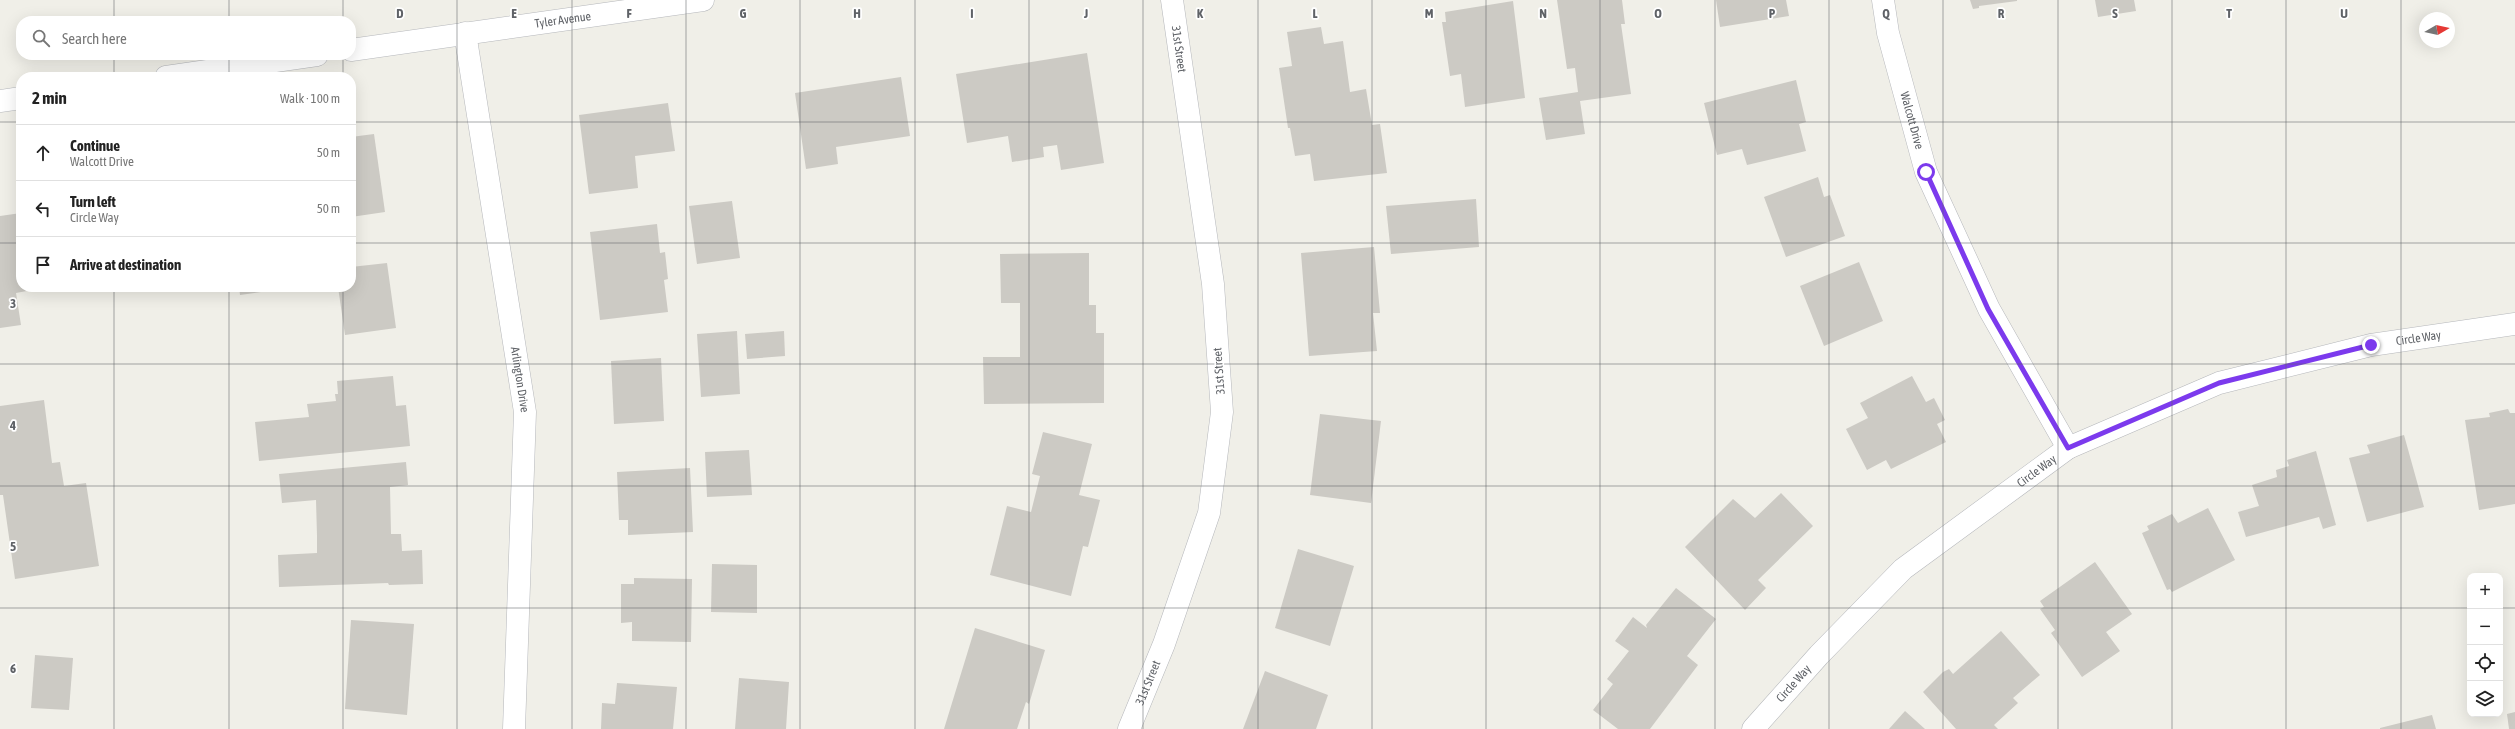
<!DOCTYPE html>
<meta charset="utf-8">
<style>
body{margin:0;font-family:"Asap Condensed",sans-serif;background:#f2f2f2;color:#222}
.controls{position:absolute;right:12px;bottom:12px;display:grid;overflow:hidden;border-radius:8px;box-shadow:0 4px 16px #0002}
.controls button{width:36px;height:36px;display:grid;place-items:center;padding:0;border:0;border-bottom:1px solid #e0e0e0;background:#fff;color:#222;font:20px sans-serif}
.compass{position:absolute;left:2419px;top:12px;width:36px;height:36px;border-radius:50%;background:#fff;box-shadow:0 4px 16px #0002;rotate:81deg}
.stop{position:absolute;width:12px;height:12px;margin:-9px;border:3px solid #7c3aed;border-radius:50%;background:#fff}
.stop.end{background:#7c3aed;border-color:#fff;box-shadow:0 1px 4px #0008}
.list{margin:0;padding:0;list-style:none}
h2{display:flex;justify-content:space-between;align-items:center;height:52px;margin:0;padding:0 16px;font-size:17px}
h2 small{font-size:13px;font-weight:400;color:#767676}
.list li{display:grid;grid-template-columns:26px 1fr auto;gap:12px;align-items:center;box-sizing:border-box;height:56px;padding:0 16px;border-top:1px solid #e0e0e0}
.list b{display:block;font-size:15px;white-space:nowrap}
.list p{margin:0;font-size:13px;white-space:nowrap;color:#767676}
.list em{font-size:13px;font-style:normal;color:#767676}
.icon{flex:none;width:22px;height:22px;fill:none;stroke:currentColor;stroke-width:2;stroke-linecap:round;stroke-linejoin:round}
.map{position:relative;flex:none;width:2515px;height:729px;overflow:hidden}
.search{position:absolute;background:#fff;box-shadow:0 4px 16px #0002;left:16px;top:16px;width:340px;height:44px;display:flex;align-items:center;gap:10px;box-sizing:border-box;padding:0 14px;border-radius:16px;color:#767676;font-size:15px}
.panel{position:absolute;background:#fff;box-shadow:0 4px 16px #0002;left:16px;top:72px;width:340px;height:220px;border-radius:16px}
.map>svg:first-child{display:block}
.building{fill:#cccac4}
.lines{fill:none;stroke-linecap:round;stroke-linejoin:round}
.street-casing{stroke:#b5b7bb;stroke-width:23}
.street{stroke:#fff;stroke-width:22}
.route{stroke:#7c3aed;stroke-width:5}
.grid{fill:none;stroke:#5f6267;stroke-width:1;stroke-opacity:0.55}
.labels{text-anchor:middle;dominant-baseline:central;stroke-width:3.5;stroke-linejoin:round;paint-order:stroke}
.street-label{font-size:12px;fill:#5f6267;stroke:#fff}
.grid-label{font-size:13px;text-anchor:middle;font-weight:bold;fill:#5f6267;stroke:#fff;stroke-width:3.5;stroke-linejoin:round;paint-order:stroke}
</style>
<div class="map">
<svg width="2515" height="729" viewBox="0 0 2515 729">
<rect width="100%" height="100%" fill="#f0efe8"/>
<g class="building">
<polygon points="1557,0 1622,0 1625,24 1621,24 1631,94 1580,101 1585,134 1546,140 1539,98 1578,92 1575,68 1567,69"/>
<polygon points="1716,0 1786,0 1789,16 1720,27"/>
<polygon points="1970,0 2017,0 2017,1 1979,6 1979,8 1973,9"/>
<polygon points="2095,0 2134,0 2136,11 2098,17"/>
<polygon points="1513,1 1525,98 1465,107 1461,74 1450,76 1442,22 1446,22 1445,12"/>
<polygon points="1321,27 1324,44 1343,41 1350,92 1366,89 1372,125 1380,124 1387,173 1314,181 1310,154 1295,156 1290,128 1288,128 1279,68 1292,66 1287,32"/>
<polygon points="1087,53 1104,163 1061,170 1057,145 1043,147 1044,157 1012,162 1008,136 967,143 956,74"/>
<polygon points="901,77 910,136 836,147 838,164 806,169 795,93"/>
<polygon points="1796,80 1806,122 1799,124 1806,151 1747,165 1742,149 1717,155 1704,103"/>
<polygon points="668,103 675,151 635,156 638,188 589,194 579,115"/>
<polygon points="374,134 385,212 351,217 351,137"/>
<polygon points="1818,177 1824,197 1830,195 1845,236 1786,257 1764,197"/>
<polygon points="1476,199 1479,247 1391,254 1386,206"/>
<polygon points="732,201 740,258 697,264 689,206"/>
<polygon points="21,213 21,287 31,287 32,290 16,293 21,325 0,328 0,216"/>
<polygon points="657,224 660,253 665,252 668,279 664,280 668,312 600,320 590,232"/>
<polygon points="1374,247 1380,313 1373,313 1377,351 1309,356 1301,253"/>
<polygon points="1089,253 1089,305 1096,305 1096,333 1104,333 1104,403 984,404 983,357 1020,357 1020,303 1001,303 1000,254"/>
<polygon points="1859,262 1883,321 1824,346 1800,286"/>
<polygon points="387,263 396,328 345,335 338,287 351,287 351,267"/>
<polygon points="239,287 288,287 288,288 240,295"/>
<polygon points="737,331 740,394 701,397 697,334"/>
<polygon points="784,331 785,356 747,359 745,334"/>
<polygon points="661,358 664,421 614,424 611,361"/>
<polygon points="393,376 396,406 406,405 410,446 259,461 255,422 309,417 307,404 336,401 335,394 338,394 337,381"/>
<polygon points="1912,376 1926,402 1934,398 1945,420 1937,424 1946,442 1891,469 1886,460 1867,470 1846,429 1868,418 1860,403"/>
<polygon points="44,400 52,463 60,462 64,486 86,483 99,566 15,579 3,495 0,495 0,406"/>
<polygon points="2508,409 2510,413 2515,413 2515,504 2479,510 2465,420 2490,417 2489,413"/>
<polygon points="1320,414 1381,421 1371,503 1310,495"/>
<polygon points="1043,432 1092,444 1079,495 1100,500 1088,547 1083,546 1071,596 990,575 1007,506 1031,512 1040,476 1032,474"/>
<polygon points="2404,435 2424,507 2367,522 2349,458 2370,453 2367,445"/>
<polygon points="749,450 752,495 707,497 705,452"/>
<polygon points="2316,451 2336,525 2323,529 2319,517 2246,537 2238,512 2259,506 2252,485 2277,477 2276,470 2289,466 2287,460"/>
<polygon points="406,462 408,485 390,487 391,534 401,534 402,551 422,550 423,584 389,585 388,583 279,587 278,555 317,553 317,536 316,500 282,503 279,474"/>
<polygon points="690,468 693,532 628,535 628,520 619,520 617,472"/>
<polygon points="1781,493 1813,526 1758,580 1766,588 1745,610 1685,547 1733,499 1755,518"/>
<polygon points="2208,508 2235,560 2172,592 2170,589 2167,590 2142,533 2149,530 2147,526 2172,514 2178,523"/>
<polygon points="1298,549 1354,566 1330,646 1275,628"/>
<polygon points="2095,562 2132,614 2106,632 2120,651 2082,677 2051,633 2055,630 2040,609 2044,607 2040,601"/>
<polygon points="712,564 757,565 757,613 711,612"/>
<polygon points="634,578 692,579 691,642 632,641 632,622 621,623 621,584 634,584"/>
<polygon points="1676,588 1716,619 1687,656 1698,665 1650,729 1618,729 1593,710 1613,684 1607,679 1629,651 1615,641 1633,617 1647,628 1646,625"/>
<polygon points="351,620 414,624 407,715 345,709"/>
<polygon points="975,628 1045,650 1029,704 1026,702 1017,729 944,729"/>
<polygon points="2001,631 2040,675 2013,698 2018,703 1994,725 1998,729 1956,729 1923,692 1943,672 1949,669 1953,674"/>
<polygon points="35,655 73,658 69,710 31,708"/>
<polygon points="1265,671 1328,695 1316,729 1243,729"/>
<polygon points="739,678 789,682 786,729 735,729"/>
<polygon points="617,683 677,687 673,729 601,729 602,703 615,704"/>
<polygon points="1905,711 1925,729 1889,729"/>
<polygon points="2515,712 2515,729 2509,729 2507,714"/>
<polygon points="2432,715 2436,729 2380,729 2380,728"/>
</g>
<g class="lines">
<defs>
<g id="street">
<path id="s1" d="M1883 0 1888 33 1926 172 1989 309 2068 448"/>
<path id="s2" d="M465 33 525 412 514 729"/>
<path id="s3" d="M351 50 703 0"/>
<polyline points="166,77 317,55"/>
<polyline points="0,101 21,98"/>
<path id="s4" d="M1129 729 1164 644 1209 513 1222 412 1213 284 1172 0"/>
<path id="s5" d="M1753 729 1819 655 1903 569 2068 448 2219 383 2371 345 2515 324"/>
</g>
</defs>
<use href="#street" class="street-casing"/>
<use href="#street" class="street"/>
</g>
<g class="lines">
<polyline class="route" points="1926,172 1988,309 2068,448 2219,383 2371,345"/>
</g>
<path class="grid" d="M114 0V21M229 0V21M343 0V21M457 0V729M572 0V729M686 0V729M800 0V729M915 0V729M1029 0V729M1143 0V729M1258 0V729M1372 0V729M1486 0V729M1600 0V729M1715 0V729M1829 0V729M1943 0V729M2058 0V729M2172 0V729M2286 0V729M2401 0V729M114 55V77M229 55V77M343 55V77M0 122H21M351 122H2515M0 243H21M351 243H2515M114 287V729M229 287V729M343 287V729M0 364H2515M0 486H2515M0 608H2470M2500 608H2515"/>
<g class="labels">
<g class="street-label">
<text stroke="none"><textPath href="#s3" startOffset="214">Tyler Avenue</textPath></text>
<text transform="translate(1179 49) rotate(82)">31st Street</text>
<text stroke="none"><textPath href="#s1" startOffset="124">Walcott Drive</textPath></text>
<text stroke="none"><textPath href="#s5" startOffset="793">Circle Way</textPath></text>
<text transform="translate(1219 371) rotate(-94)">31st Street</text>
<text stroke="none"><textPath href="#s2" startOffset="351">Arlington Drive</textPath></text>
<text stroke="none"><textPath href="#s5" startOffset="385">Circle Way</textPath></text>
<text stroke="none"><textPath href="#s4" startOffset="50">31st Street</textPath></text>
<text stroke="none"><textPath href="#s5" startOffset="61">Circle Way</textPath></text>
</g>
</g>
<g class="grid-label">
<text x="400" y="18">D</text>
<text x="514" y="18">E</text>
<text x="629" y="18">F</text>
<text x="743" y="18">G</text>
<text x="857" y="18">H</text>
<text x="972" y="18">I</text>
<text x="1086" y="18">J</text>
<text x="1200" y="18">K</text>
<text x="1315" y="18">L</text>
<text x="1429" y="18">M</text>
<text x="1543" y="18">N</text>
<text x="1658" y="18">O</text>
<text x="1772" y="18">P</text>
<text x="1886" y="18">Q</text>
<text x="2001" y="18">R</text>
<text x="2115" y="18">S</text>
<text x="2229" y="18">T</text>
<text x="2344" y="18">U</text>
<text x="13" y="308">3</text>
<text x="13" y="430">4</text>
<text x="13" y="551">5</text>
<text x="13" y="673">6</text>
</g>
</svg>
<div class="controls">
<button>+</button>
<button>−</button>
<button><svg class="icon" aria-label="locate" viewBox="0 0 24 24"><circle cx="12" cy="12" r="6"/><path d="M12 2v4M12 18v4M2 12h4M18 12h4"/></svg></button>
<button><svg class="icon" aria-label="layers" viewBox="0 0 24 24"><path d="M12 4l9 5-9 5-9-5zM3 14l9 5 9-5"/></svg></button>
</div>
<svg class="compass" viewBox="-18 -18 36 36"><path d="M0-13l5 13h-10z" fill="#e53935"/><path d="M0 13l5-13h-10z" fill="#767676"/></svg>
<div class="stop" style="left:1926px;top:172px"></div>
<div class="stop end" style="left:2371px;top:345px"></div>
<div class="search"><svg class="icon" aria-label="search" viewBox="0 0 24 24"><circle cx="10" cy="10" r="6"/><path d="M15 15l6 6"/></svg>Search here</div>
<section class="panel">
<h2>2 min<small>Walk · 100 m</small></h2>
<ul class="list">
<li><svg class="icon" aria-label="ahead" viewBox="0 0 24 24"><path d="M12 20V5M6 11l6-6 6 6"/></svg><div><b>Continue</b><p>Walcott Drive</p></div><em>50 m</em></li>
<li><svg class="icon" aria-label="left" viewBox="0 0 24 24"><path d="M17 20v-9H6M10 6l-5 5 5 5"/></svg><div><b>Turn left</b><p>Circle Way</p></div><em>50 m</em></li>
<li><svg class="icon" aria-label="arrive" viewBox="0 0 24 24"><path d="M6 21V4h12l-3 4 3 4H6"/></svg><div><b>Arrive at destination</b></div></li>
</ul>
</section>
</div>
